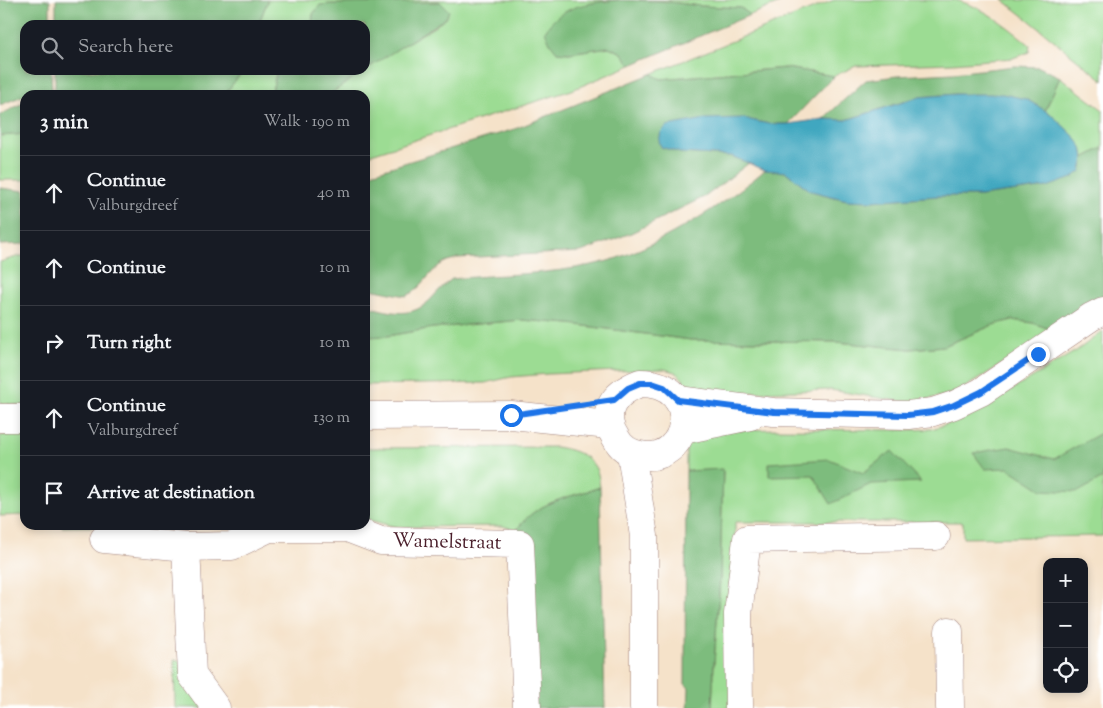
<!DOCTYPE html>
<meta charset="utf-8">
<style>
body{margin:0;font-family:"Sorts Mill Goudy",serif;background:#20242c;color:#f1f3f6}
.controls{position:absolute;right:15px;bottom:15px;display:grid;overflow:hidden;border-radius:10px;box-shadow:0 2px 8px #0003}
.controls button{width:45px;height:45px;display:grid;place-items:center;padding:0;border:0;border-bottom:1px solid #363941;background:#171b24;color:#f1f3f6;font:25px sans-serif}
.stop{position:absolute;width:15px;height:15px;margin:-11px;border:4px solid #1a73e8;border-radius:50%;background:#fff}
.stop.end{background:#1a73e8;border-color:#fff;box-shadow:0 1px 5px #0008}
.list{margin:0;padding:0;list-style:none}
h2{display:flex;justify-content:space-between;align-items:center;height:65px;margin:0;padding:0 20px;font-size:21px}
h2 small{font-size:16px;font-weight:400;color:#9ea1a6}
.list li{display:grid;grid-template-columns:32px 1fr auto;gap:15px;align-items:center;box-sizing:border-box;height:75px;padding:0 20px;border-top:1px solid #363941}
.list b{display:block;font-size:19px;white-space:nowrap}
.list p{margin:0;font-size:16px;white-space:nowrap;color:#9ea1a6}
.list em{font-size:16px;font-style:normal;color:#9ea1a6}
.icon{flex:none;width:28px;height:28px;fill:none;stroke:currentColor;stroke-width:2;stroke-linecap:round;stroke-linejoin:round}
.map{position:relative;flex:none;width:1103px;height:708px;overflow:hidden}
.search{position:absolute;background:#171b24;box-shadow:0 2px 8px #0003;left:20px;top:20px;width:350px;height:55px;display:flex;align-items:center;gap:12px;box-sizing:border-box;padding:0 18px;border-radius:15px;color:#9ea1a6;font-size:19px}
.panel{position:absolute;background:#171b24;box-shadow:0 2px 8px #0003;left:20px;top:90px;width:350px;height:440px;border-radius:15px}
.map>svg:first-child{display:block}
.green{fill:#9cdc93;stroke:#737e5f}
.forest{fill:#7dbc7d;stroke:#646e54}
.water{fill:#40a7c0;stroke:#456376}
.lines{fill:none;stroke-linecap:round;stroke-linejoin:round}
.minor-casing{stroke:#a0807a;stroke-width:29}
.minor{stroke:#fff;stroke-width:28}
.route{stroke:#1a73e8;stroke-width:6}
.labels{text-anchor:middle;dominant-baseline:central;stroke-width:5;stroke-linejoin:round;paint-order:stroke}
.street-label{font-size:20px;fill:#4a1f2b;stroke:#fff}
</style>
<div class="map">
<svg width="1103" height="708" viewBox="0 0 1103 708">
<rect width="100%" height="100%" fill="#fff"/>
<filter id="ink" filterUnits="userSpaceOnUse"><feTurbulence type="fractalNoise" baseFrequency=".02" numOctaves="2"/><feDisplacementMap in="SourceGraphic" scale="10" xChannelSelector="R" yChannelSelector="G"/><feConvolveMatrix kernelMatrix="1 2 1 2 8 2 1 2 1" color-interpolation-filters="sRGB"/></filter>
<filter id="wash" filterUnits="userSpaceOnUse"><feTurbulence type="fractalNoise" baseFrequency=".0096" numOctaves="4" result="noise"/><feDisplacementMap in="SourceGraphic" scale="20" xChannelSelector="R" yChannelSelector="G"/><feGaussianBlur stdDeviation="1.12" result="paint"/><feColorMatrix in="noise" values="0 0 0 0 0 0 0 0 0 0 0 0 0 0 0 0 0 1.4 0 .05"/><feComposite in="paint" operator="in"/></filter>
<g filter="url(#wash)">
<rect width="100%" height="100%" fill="#f5e2c9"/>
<g class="green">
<polygon points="268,0 618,0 586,4 557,52 569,53 609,47 622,53 631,65 572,90 365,156 365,95 329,95 378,60 434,27 446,18 440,2 331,4 320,6 313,14 312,25 258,25"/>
<polygon points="639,0 787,0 750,15 741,8 701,6 661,1"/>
<path d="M834 0H955C984 7 1007 26 1030 45L1029 52 1013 58 953 63 856 66 834 76 785 68 661 79 651 74Z"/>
<path d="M1003 0H1103V80C1069 54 1037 25 1003 0Z"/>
<polygon points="241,70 277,70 271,95 224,95 239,76"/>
<polygon points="1060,77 1103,110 1103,148 1084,158 1082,147 1051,114 1045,111"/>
<polygon points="25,134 25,180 0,180 0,136"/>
<polygon points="20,256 25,256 25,406 0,403 0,262"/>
<polygon points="522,320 570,324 691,340 837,342 910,349 944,346 993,325 1012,320 1033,323 1055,331 956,393 910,403 831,390 684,394 683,379 675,372 664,369 548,374 511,377 485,383 365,385 365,337 387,336 433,328"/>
<polygon points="1103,331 1103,536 963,538 963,522 735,522 736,708 712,708 714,663 720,579 723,470 686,471 686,432 776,429 908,430 931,429 964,419 1079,349"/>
<polygon points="25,432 25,515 0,516 0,436"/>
<path d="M555 447C571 449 590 454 597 471 599 475 599 482 600 487 569 498 536 501 517 530L502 526 396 527 365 519V448Z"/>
<polygon points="62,525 229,525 62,527"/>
<polygon points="174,660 182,661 205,708 175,708"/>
</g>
<g class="forest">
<polygon points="0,0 50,0 50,25 25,25 25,70 51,70 52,92 25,95 0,105"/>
<polygon points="56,0 268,0 258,25 56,25"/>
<path d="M618 0 661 1 701 6 741 8 750 15 631 65 622 53 609 47 569 53 557 52 550 43 545 31C562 4 590 3 618 0Z"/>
<polygon points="440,2 449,11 446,18 365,70 365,25 312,25 313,14 320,5 331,4"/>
<polygon points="1015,66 1039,67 1060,77 1045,111 1026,99 956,94 919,97 846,120 823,119 866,80 897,76 953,73"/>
<path d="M786 68 834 76 788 124H769L742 118 661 147 680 153 731 156 749 163 706 196 631 233 581 252 457 258C453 260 449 260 445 262 429 270 423 289 406 296L365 288V175L515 129 651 74 661 79Z"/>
<polygon points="55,70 241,70 239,76 224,95 55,95"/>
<polygon points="277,70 364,70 329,95 271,95"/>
<polygon points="25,102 25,134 0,136 0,115"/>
<path d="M1103 148V299L1055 331 1033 323 1012 320 993 325 944 346 910 349 837 342 691 340 570 324 522 320 433 328 387 336 365 337V306C389 311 409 320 429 301 437 293 443 285 452 279 499 274 549 275 596 264 651 252 722 206 765 170L786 172 811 191 847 200 871 201 937 196H980L1047 187 1081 170 1084 158Z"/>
<polygon points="0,188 25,191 25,244 0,245"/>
<polygon points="1103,432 1103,478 1078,492 1042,490 1008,468 985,469 973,453 1009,447 1054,459"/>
<polygon points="892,451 921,482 871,484 831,504 813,475 769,476 769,463 829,459 863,473"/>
<polygon points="723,469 720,579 714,663 712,708 688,708 689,688 685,684 686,471"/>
<path d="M600 487 605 708H529L526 538 517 530C535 501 569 498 600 487Z"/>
</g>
<polygon class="water" points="956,94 1003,94 1026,99 1051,114 1073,135 1082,147 1084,158 1081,171 1072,178 1047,187 980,196 937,196 871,201 847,200 811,191 786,172 765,170 731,156 680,153 661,147 659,141 661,132 667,126 705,119 742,118 769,124 788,124 823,119 846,120 919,97"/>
</g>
<g filter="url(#ink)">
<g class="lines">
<defs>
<g id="minor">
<path d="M640 383C706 383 689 466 640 455 629 453 621 448 616 438 599 412 614 393 640 383Z"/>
<polyline points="678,400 773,412 908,415 933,412 954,405 981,392 1091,317 1103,311"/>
<polyline points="365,416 511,415 609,425"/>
<polyline points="0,418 25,418"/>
<polyline points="683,430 750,416"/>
<polyline points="631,453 644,536 644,708"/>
<path id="s1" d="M104 539 186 547 232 546 269 528H347L381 541 520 544 527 708"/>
<polyline points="186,547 192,675 216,708"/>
<polyline points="949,631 950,708"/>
<polyline points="739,708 738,614 747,539 936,536"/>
</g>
</defs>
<use href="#minor" class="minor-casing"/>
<use href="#minor" class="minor"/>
</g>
</g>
<g class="lines" filter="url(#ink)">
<polyline class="route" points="511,415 614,400 628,388 640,383 652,383 664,387 678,400 774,412 908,415 933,412 954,405 981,392 1038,354"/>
</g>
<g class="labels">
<g class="street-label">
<text stroke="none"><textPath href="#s1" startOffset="350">Wamelstraat</textPath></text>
</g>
</g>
</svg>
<div class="controls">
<button>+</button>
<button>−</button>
<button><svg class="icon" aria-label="locate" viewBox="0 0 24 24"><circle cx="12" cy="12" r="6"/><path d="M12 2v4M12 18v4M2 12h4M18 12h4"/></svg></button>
</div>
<div class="stop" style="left:511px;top:415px"></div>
<div class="stop end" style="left:1038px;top:354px"></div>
<div class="search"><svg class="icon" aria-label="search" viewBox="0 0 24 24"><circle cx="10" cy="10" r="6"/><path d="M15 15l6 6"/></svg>Search here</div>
<section class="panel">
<h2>3 min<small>Walk · 190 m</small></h2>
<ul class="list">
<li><svg class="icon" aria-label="ahead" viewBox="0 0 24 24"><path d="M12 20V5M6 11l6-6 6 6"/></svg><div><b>Continue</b><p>Valburgdreef</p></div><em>40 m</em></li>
<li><svg class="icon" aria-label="ahead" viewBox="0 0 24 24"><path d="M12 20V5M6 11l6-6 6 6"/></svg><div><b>Continue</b></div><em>10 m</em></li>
<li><svg class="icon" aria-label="right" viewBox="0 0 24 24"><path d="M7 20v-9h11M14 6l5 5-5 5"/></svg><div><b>Turn right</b></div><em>10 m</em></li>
<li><svg class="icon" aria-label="ahead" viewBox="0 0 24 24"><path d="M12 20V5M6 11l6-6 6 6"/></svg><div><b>Continue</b><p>Valburgdreef</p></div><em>130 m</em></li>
<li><svg class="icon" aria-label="arrive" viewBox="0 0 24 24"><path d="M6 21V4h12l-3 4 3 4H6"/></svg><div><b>Arrive at destination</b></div></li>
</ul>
</section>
</div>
